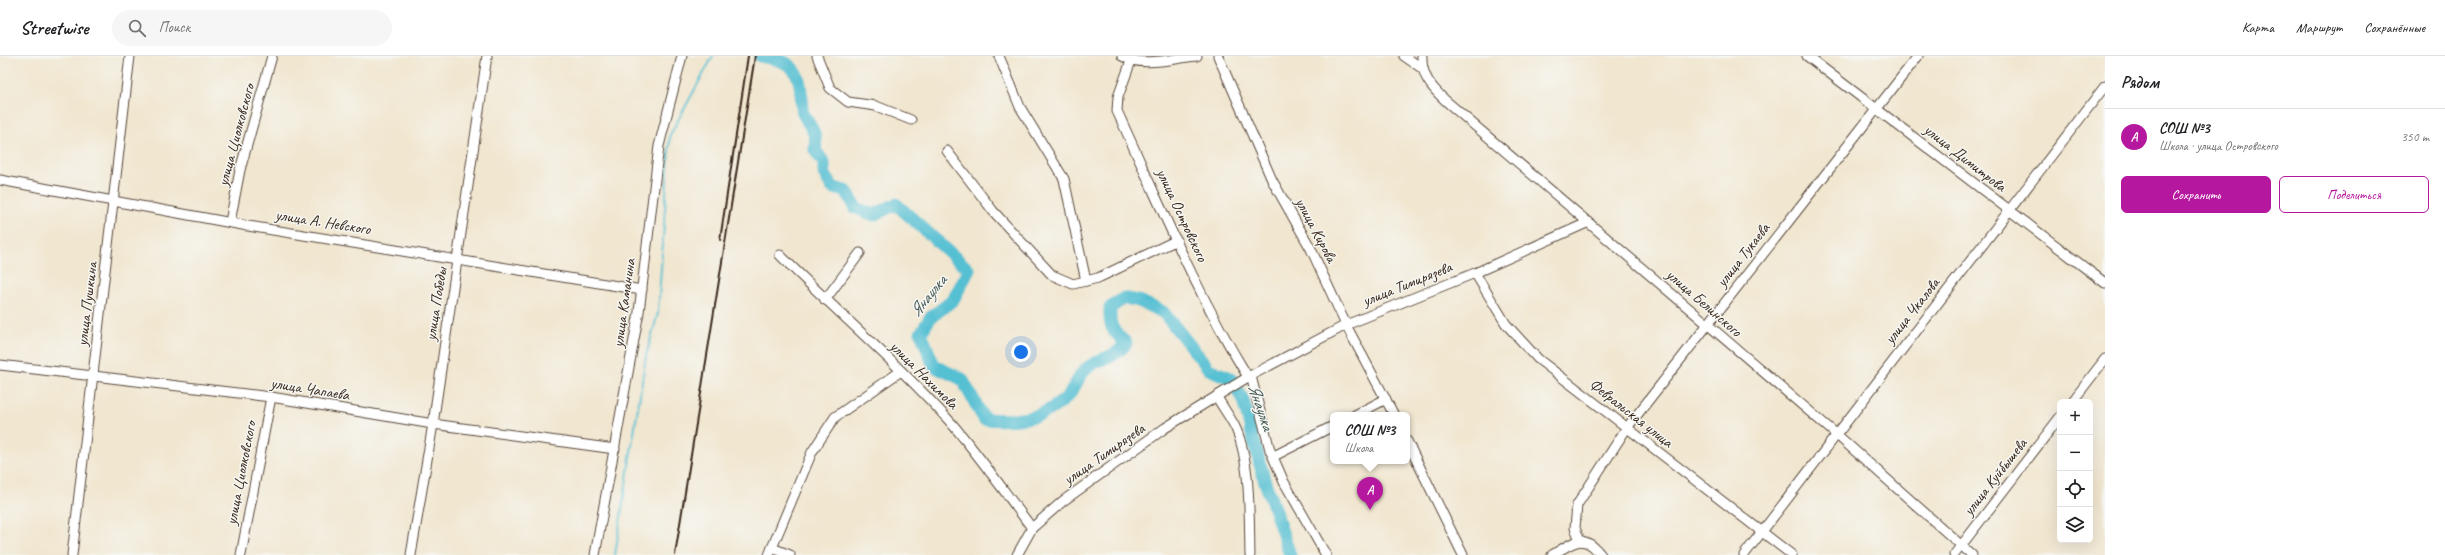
<!DOCTYPE html>
<html lang="ru">
<meta charset="utf-8">
<style>
body{margin:0;font-family:Caveat,sans-serif;background:#f6f6f6;color:#202124}
.controls{position:absolute;right:12px;bottom:12px;display:grid;overflow:hidden;border-radius:6px;box-shadow:0 4px 16px #0002}
.controls button{width:36px;height:36px;display:grid;place-items:center;padding:0;border:0;border-bottom:1px solid #e0e0e0;background:#fff;color:#202124;font:20px sans-serif}
.you{position:absolute;left:1021px;top:296px;width:14px;height:14px;margin:-10px;border:3px solid #fff;border-radius:50%;background:#1a73e8;box-shadow:0 0 0 6px #1a73e833}
.badge{display:grid;place-items:center;width:26px;height:26px;border-radius:50%;background:#b5179e;color:#fff;font-size:13px;font-weight:700}
.pin{position:absolute;translate:-50% -33px;filter:drop-shadow(0 1px 2px #0008)}
.pin::after{content:'';position:absolute;top:21px;width:14px;height:12px;background:inherit;clip-path:polygon(0 0,100% 0,50% 100%)}
.popup{position:absolute;left:1330px;top:356px;width:80px;height:52px;box-sizing:border-box;display:grid;place-content:center;border-radius:6px;background:#fff;filter:drop-shadow(0 1px 3px #0005);font-size:13px;white-space:nowrap;color:#757577}
.popup b{font-size:15px;color:#202124}
.popup::after{content:'';position:absolute;left:50%;top:100%;margin-left:-8px;border:8px solid transparent;border-top-color:#fff}
.list{margin:0;padding:0;list-style:none}
h2{display:flex;justify-content:space-between;align-items:center;height:52px;margin:0;padding:0 16px;font-size:17px}
h2 small{font-size:13px;font-weight:400;color:#757577}
.list li{display:grid;grid-template-columns:26px 1fr auto;gap:12px;align-items:center;box-sizing:border-box;height:56px;padding:0 16px;border-top:1px solid #e0e0e0}
.list b{display:block;font-size:15px;white-space:nowrap}
.list p{margin:0;font-size:13px;white-space:nowrap;color:#757577}
.list em{font-size:13px;font-style:normal;color:#757577}
.actions{display:flex;gap:8px;padding:12px 16px}
.actions a{flex:1;padding:9px 0;border:1px solid #b5179e;border-radius:6px;text-align:center;font-size:14px;color:#b5179e}
.actions .main{background:#b5179e;color:#fff}
.icon{flex:none;width:22px;height:22px;fill:none;stroke:currentColor;stroke-width:2;stroke-linecap:round;stroke-linejoin:round}
.map{position:relative;flex:none;width:2105px;height:499px;overflow:hidden}
header{display:flex;align-items:center;gap:24px;box-sizing:border-box;height:56px;padding:0 20px;background:#fff;border-bottom:1px solid #e0e0e0}
header strong{font-size:19px}
nav{display:flex;gap:22px;margin-inline-start:auto;font-size:14px}
.search{width:280px;height:36px;background:#f6f6f6;display:flex;align-items:center;gap:10px;box-sizing:border-box;padding:0 14px;border-radius:22px;color:#757577;font-size:15px}
main{display:flex}
aside{flex:1;background:#fff}
.map>svg:first-child{display:block}
.lines{fill:none;stroke-linecap:round;stroke-linejoin:round}
.stream{stroke:#56c0d3;stroke-width:2}
.river{stroke:#56c0d3;stroke-width:13}
.minor-casing{stroke:#564639;stroke-width:11}
.minor{stroke:#fff;stroke-width:9}
.rail{stroke:#3b2a1e;stroke-width:2}
.labels{text-anchor:middle;dominant-baseline:central;stroke-width:3;stroke-linejoin:round;paint-order:stroke}
.street-label{font-size:16px;fill:#3b2a1e;stroke:#f6f6f2}
.water-label{font-size:17px;font-style:italic;fill:#435754;stroke:#f6f6f2}
</style>
<header>
<strong>Streetwise</strong>
<div class="search"><svg class="icon" aria-label="search" viewBox="0 0 24 24"><circle cx="10" cy="10" r="6"/><path d="M15 15l6 6"/></svg>Поиск</div>
<nav><a>Карта</a><a>Маршрут</a><a>Сохранённые</a></nav>
</header>
<main>
<div class="map">
<svg width="2105" height="499" viewBox="0 0 2105 499">
<rect width="100%" height="100%" fill="#f6f6f2"/>
<filter id="ink" filterUnits="userSpaceOnUse"><feTurbulence type="fractalNoise" baseFrequency=".025" numOctaves="2"/><feDisplacementMap in="SourceGraphic" scale="8" xChannelSelector="R" yChannelSelector="G"/><feConvolveMatrix kernelMatrix="1 2 1 2 8 2 1 2 1" color-interpolation-filters="sRGB"/></filter>
<filter id="wash" filterUnits="userSpaceOnUse"><feTurbulence type="fractalNoise" baseFrequency=".012" numOctaves="4" result="noise"/><feDisplacementMap in="SourceGraphic" scale="16" xChannelSelector="R" yChannelSelector="G"/><feGaussianBlur stdDeviation="0.9" result="paint"/><feColorMatrix in="noise" values="0 0 0 0 0 0 0 0 0 0 0 0 0 0 0 0 0 1.4 0 .05"/><feComposite in="paint" operator="in"/></filter>
<g filter="url(#wash)">
<rect width="100%" height="100%" fill="#f1e6cf"/>
<g class="lines">
<polyline class="stream" points="615,499 646,300 658,257 670,79 713,0"/>
<path class="river" d="M760 0C784 4 799 8 801 36 802 42 801 51 803 57 810 72 818 76 815 94L824 107V117L832 131 847 136 856 152 874 159 896 148 969 214 953 244 930 262 921 277 934 310 962 323 984 363C1016 365 1042 365 1067 341 1075 333 1078 320 1086 313 1098 301 1115 304 1126 287 1112 275 1109 270 1110 252L1124 242 1139 245 1163 256 1209 313 1232 323 1243 344 1264 423 1290 499"/>
</g>
</g>
<g filter="url(#ink)">
<g class="lines">
<defs>
<g id="minor">
<polyline points="817,0 830,32 848,46 876,50 911,64"/>
<polyline points="999,0 1020,51 1064,123 1086,225"/>
<path d="M1122 0C1142 12 1174 2 1197 0"/>
<polyline points="1218,0 1272,124 1311,193 1346,269 1394,359"/>
<polyline points="1404,0 1423,13"/>
<path d="M1422 0C1421 20 1432 32 1446 45L1836 378 1972 499"/>
<polyline points="1807,0 2105,227"/>
<path d="M1131 5 1118 41 1117 55C1158 144 1196 237 1248 321"/>
<polyline points="947,95 993,155 1052,219 1073,228 1098,222 1177,184"/>
<polyline points="0,124 248,170 642,234"/>
<polyline points="230,166 240,114 272,0"/>
<path d="M780 199C837 256 899 308 953 369 981 402 1006 438 1032 472"/>
<polyline points="1475,217 1506,268 1538,303 1792,499"/>
<polyline points="825,244 860,197"/>
<polyline points="0,309 271,341 433,368 615,393"/>
<polyline points="1251,320 1270,394 1284,426 1326,499"/>
<path d="M1217 341C1223 352 1231 362 1236 373 1251 407 1249 462 1250 499"/>
<polyline points="2072,346 2105,303"/>
<polyline points="1355,359 1386,343"/>
<polyline points="1407,385 1463,499"/>
<polyline points="1274,400 1333,370"/>
<polyline points="1580,484 1575,472 1577,449 1626,373 1918,0"/>
<polyline points="772,492 790,499"/>
<polyline points="72,499 130,0"/>
<polyline points="241,499 271,341"/>
<polyline points="411,499 433,368 487,0"/>
<polyline points="595,499 639,256 659,90 682,0"/>
<polyline points="769,499 812,396 835,361 901,315"/>
<polyline points="1017,499 1032,472 1063,445 1165,372 1248,321 1346,269 1475,217 1589,166"/>
<path d="M1552 499C1573 487 1583 475 1601 499"/>
<polyline points="1744,499 2105,30"/>
<polyline points="1954,499 2060,361"/>
</g>
</defs>
<use href="#minor" class="minor-casing"/>
<use href="#minor" class="minor"/>
<g class="rail">
<polyline points="720,184 748,0"/>
<polyline points="675,499 755,0"/>
</g>
</g>
</g>
<g class="labels">
<g class="street-label">
<text transform="translate(236 79) rotate(-75)">улица Циолковского</text>
<text transform="translate(1965 102) rotate(38)">улица Димитрова</text>
<text transform="translate(1182 159) rotate(65)">улица Островского</text>
<text transform="translate(323 166) rotate(9)">улица А. Невского</text>
<text transform="translate(1316 174) rotate(62)">улица Кирова</text>
<text transform="translate(1743 199) rotate(-52)">улица Тукаева</text>
<text transform="translate(1407 228) rotate(-22)">улица Тимирязева</text>
<text transform="translate(624 247) rotate(-82)">улица Каманина</text>
<text transform="translate(1704 247) rotate(41)">улица Белинского</text>
<text transform="translate(87 248) rotate(-83)">улица Пушкина</text>
<text transform="translate(436 248) rotate(-81)">улица Победы</text>
<text transform="translate(1912 255) rotate(-52)">улица Чкалова</text>
<text transform="translate(924 319) rotate(45)">улица Нахимова</text>
<text transform="translate(310 333) rotate(9)">улица Чапаева</text>
<text transform="translate(1631 357) rotate(38)">Февральская улица</text>
<text transform="translate(1104 398) rotate(-35)">улица Тимирязева</text>
<text transform="translate(241 417) rotate(-79)">улица Циолковского</text>
<text transform="translate(1995 421) rotate(-52)">улица Куйбышева</text>
</g>
<g class="water-label">
<text transform="translate(928 240) rotate(-51)">Янаулка</text>
<text transform="translate(1261 351) rotate(71)">Янаулка</text>
</g>
</g>
</svg>
<div class="controls">
<button>+</button>
<button>−</button>
<button><svg class="icon" aria-label="locate" viewBox="0 0 24 24"><circle cx="12" cy="12" r="6"/><path d="M12 2v4M12 18v4M2 12h4M18 12h4"/></svg></button>
<button><svg class="icon" aria-label="layers" viewBox="0 0 24 24"><path d="M12 4l9 5-9 5-9-5zM3 14l9 5 9-5"/></svg></button>
</div>
<div class="you"></div>
<div class="pin badge" style="left:1370px;top:454px">A</div>
<div class="popup"><b>СОШ №3</b>Школа</div>
</div>
<aside>
<h2>Рядом<small></small></h2>
<ul class="list">
<li><span class="badge">A</span><div><b>СОШ №3</b><p>Школа · улица Островского</p></div><em>350 m</em></li>
</ul>
<div class="actions"><a class="main">Сохранить</a><a>Поделиться</a></div>
</aside>
</main>
